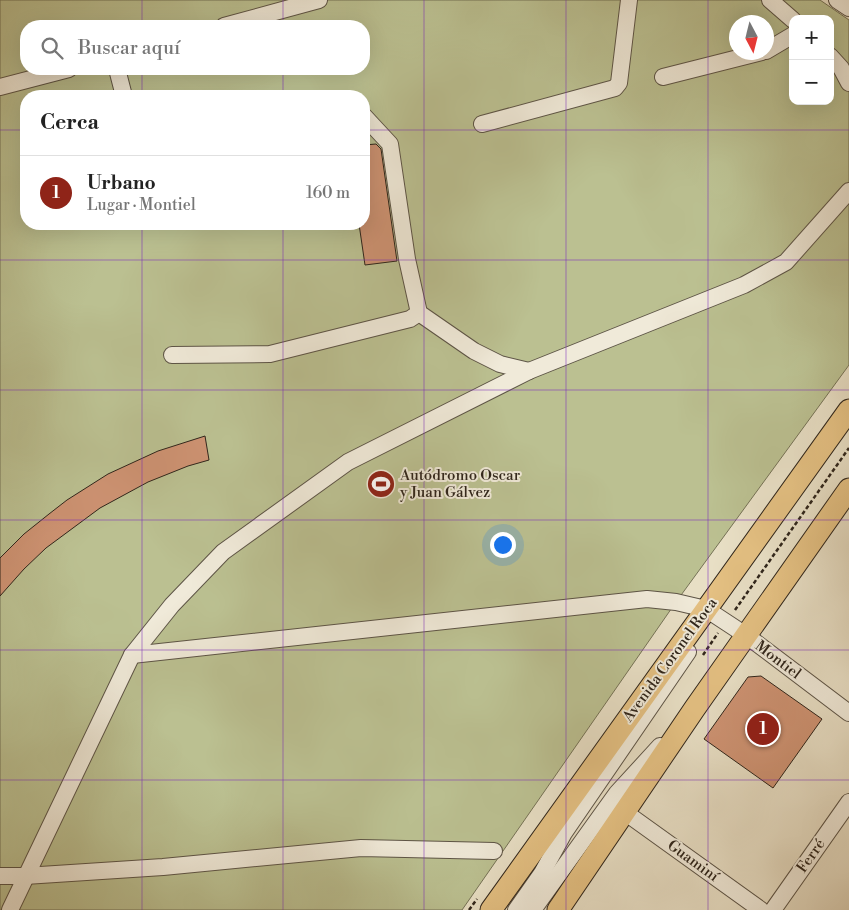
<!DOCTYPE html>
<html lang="es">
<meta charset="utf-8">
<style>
body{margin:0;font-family:"Libre Bodoni",serif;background:#f6f6f6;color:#222}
.controls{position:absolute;right:15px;top:15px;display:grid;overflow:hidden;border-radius:10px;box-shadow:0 5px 20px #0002}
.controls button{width:45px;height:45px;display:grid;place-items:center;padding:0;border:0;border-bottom:1px solid #e0e0e0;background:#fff;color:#222;font:25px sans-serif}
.compass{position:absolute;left:729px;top:15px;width:45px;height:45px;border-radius:50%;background:#fff;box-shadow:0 5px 20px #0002;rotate:173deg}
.you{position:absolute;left:502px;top:544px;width:18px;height:18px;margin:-12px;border:4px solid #fff;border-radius:50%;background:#1a73e8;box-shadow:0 0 0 8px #1a73e833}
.badge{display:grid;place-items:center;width:32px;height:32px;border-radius:50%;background:#8f2418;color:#fff;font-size:16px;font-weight:700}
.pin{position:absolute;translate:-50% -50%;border:2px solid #fff;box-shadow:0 1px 5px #0006}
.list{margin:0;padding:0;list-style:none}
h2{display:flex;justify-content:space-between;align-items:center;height:65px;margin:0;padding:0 20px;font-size:21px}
h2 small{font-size:16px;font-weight:400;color:#767676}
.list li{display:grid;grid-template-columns:32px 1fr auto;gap:15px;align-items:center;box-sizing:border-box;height:75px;padding:0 20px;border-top:1px solid #e0e0e0}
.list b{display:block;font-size:19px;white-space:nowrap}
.list p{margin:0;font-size:16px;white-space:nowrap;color:#767676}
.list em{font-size:16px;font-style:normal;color:#767676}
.icon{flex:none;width:28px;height:28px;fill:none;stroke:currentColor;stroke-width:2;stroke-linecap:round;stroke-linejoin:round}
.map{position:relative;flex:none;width:849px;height:910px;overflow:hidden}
.search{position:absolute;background:#fff;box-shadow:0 5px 20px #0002;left:20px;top:20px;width:350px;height:55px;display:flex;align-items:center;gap:12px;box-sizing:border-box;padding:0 18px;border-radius:20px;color:#767676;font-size:19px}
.panel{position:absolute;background:#fff;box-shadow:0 5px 20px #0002;left:20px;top:90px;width:350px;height:140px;border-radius:20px}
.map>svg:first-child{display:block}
.green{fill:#bbc091;stroke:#757256;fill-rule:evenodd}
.building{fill:#ce9373;stroke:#2f251b}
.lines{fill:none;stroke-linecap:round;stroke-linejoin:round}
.minor-casing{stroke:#5d5446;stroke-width:18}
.major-casing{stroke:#2f251b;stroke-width:23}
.path{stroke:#2f251b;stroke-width:2.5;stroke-dasharray:4 2.5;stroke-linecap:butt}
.minor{stroke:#f0ead9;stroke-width:16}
.major{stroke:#e4c082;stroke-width:21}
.grid{fill:none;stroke:#7b2cbf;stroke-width:1;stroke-opacity:0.55}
.labels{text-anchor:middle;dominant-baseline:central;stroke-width:4;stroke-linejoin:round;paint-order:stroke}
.poi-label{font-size:15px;fill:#2f251b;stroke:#f0ead9;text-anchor:start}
.street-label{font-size:15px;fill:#2f251b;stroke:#f0ead9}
</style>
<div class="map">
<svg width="849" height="910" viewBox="0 0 849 910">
<rect width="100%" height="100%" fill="#e8dfc5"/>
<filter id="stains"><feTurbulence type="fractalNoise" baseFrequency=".004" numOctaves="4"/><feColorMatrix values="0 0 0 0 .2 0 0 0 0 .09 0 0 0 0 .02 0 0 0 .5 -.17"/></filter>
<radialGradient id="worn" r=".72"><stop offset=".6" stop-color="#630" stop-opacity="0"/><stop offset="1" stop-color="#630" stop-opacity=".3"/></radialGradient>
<path class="green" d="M0 0H820L849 20V365L676 602 462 910H0ZM793 19H830V101H793ZM736 22H766V52H736ZM26 26H364V69H26ZM26 96H364V224H26Z"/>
<g class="building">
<polygon points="376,144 381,149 397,261 365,265 359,224 364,224 364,145"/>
<polygon points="205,436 209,460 188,466 148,482 100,508 46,548 24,569 0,596 0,558 24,534 49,514 67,500 108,474 158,451"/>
<polygon points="761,676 822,719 773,788 704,739 748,677"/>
</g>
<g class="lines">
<defs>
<g id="minor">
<polyline points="770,0 793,20"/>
<polyline points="837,0 849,8"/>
<polyline points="224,26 319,0"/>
<polyline points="766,51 793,35"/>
<polyline points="830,56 841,68 849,83"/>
<polyline points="117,69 124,96"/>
<polyline points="663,77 762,52"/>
<polyline points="0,87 69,69"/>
<polyline points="364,116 390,144 407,259 419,313 474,351 500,364 529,371"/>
<polyline points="482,124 615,88 619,83 629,0"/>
<polyline points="172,355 270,354 410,319 419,313"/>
<polyline points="132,655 647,599 676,602 706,609 747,636 849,713"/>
<polyline points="626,813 761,910"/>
<polyline points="0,876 25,876 163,867 361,848 494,851"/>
<polyline points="10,910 132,655 172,605 223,552 348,462 529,371 744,285 786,262 849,191"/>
<polyline points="516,910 542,873 564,833 688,652"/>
<polyline points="533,910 617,793 660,746"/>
<polyline points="773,910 849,802"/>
</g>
<g id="major">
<polyline points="491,910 849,410"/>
<polyline points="558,910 695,708 849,489"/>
</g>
</defs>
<use href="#minor" class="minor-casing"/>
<use href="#major" class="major-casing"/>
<g class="path">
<polyline points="735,610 849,448"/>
<polyline points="703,655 718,633"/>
<polyline points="469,910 477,899"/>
</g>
<use href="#minor" class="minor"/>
<use href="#major" class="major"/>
</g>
<path class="grid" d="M142 0V26M283 0V26M424 0V910M566 0V910M708 0V910M142 69V96M283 69V96M0 130H26M364 130H849M142 224V910M283 224V910M0 260H849M0 390H849M0 520H849M0 650H849M0 780H849"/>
<defs>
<symbol id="stadium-disc" viewBox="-11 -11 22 22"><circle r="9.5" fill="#8f2418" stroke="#f0ead9"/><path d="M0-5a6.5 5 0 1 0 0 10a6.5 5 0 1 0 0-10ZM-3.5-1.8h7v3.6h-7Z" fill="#fff"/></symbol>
</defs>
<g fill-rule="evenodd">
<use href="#stadium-disc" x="365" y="468" width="32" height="32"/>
</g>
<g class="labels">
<g class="poi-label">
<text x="400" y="475">Autódromo Oscar<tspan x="400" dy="17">y Juan Gálvez</tspan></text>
</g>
<g class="street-label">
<text transform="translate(670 660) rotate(-54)">Avenida Coronel Roca</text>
<text transform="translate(778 660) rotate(37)">Montiel</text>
<text transform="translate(811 856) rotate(-55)">Ferré</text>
<text transform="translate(693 861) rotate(36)">Guaminí</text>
</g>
</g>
<rect width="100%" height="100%" filter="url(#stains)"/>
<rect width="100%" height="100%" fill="url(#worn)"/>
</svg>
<div class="controls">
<button>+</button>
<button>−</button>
</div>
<svg class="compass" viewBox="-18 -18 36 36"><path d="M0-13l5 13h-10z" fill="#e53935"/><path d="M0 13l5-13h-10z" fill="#767676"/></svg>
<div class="you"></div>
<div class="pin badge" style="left:763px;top:729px">1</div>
<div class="search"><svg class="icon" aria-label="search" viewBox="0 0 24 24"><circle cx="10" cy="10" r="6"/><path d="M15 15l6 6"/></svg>Buscar aquí</div>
<section class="panel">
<h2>Cerca<small></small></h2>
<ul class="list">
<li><span class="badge">1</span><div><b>Urbano</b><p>Lugar · Montiel</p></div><em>160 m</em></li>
</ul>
</section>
</div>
